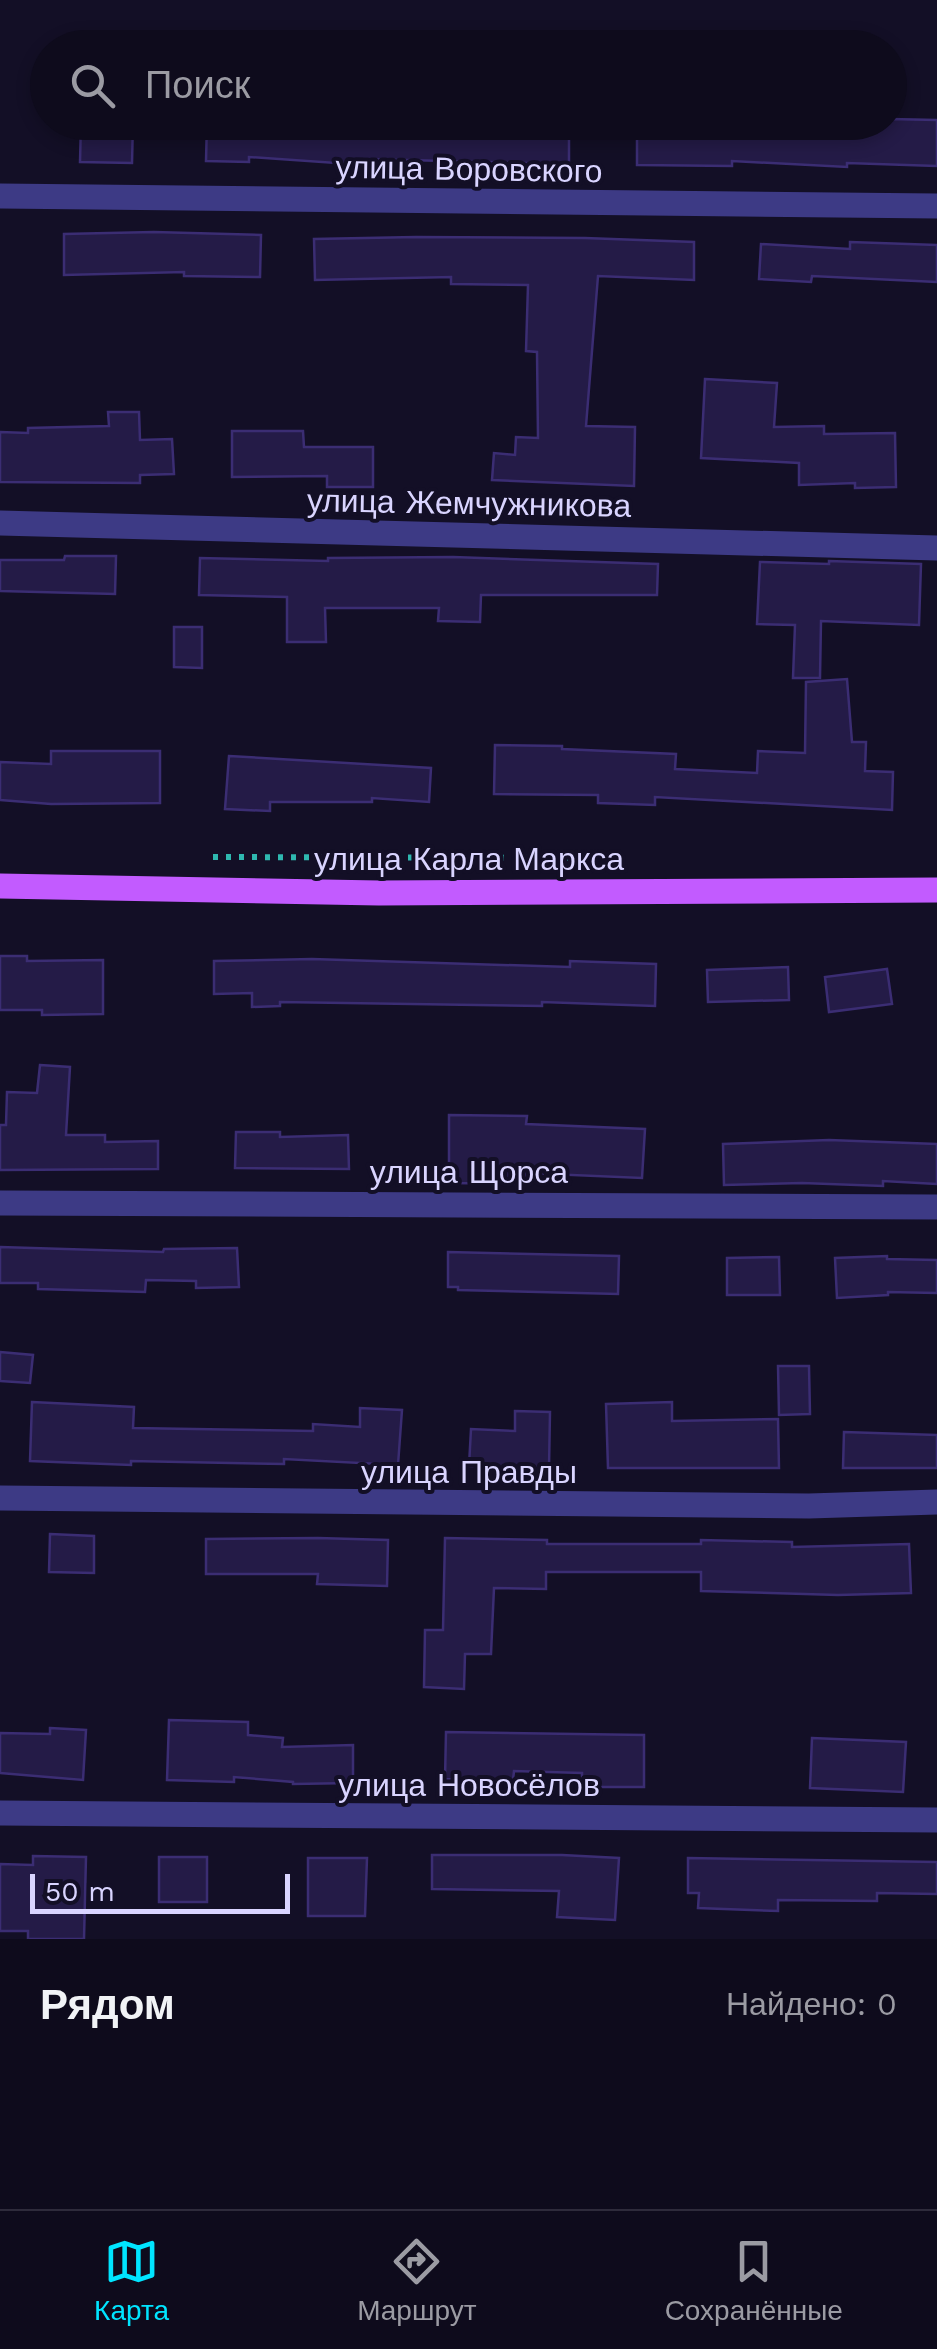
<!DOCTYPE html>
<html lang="ru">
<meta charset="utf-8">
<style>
body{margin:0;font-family:"Work Sans",sans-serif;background:#171425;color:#f1f3f6}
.scale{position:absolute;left:30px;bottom:25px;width:260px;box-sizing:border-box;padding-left:10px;border:5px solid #d9d4ff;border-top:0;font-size:28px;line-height:35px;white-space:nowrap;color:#d9d4ff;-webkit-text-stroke:8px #130f26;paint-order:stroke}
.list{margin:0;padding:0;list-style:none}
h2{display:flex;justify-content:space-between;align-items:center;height:130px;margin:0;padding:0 40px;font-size:42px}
h2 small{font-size:32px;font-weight:400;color:#9b9ba3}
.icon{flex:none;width:55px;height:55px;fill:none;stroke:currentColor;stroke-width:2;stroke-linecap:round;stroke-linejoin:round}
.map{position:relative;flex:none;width:937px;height:1939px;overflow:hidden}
.search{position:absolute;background:#0e0b1c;box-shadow:0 5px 15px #0003;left:30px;right:30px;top:30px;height:110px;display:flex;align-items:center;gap:25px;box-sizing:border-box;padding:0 35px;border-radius:55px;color:#9b9ba3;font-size:38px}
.sheet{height:270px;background:#0e0b1c}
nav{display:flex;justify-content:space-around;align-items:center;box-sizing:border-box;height:140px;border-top:2px solid #2e2b3b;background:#0e0b1c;font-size:28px;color:#9b9ba3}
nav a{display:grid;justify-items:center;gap:5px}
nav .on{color:#00e5ff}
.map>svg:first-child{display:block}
.building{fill:#241b47;stroke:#3b2d73;stroke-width:2.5}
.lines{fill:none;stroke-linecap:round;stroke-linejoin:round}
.path{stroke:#2fb8b0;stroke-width:6;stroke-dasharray:5 8;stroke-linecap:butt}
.minor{stroke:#3d3a85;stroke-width:25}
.major{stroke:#c25bff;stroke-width:25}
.labels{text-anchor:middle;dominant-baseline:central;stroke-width:8;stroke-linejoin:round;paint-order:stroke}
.street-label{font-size:32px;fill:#d9d4ff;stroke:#130f26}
</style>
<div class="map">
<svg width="937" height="1939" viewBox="0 0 937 1939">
<rect width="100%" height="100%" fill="#130f26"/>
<g class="building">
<polygon points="890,119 937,120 937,166 847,163 847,167 732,161 732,166 637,165 637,122 890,122"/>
<polygon points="81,122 133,122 132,163 80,162"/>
<polygon points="207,122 569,122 569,164 364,159 364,165 249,157 249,162 206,161"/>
<polygon points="154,232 261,235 260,277 184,276 184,272 64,275 64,234"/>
<polygon points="416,237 585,238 694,242 694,280 598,276 586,426 635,427 634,486 492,480 494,453 515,455 516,437 538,438 537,352 526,351 528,285 451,284 451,277 315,280 314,239"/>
<polygon points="850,242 937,245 937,282 812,276 811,282 759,279 761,244 850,249"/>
<polygon points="705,379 777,383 774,427 824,426 824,434 895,433 896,487 855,488 855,483 799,485 799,463 701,458"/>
<polygon points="108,412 139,412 140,440 172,439 174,474 140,475 140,483 0,482 0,432 28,433 28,428 109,426"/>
<polygon points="232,431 303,431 304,447 373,447 373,487 327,487 327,476 232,477"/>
<polygon points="65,556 116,556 115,594 0,591 0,560 64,560"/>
<polygon points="453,557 658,564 657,595 481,595 480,622 438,621 439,608 325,608 326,642 287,642 287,597 199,595 200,558 328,561 328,558"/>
<polygon points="829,561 921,564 919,625 821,621 820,678 793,678 795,625 757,624 760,562 829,564"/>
<polygon points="174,627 202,627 202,668 174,667"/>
<polygon points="847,679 852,742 866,742 865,771 893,772 892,810 655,797 655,805 598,803 598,795 494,794 495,745 562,746 562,749 676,754 675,769 757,773 758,751 805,753 806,682"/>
<polygon points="51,751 160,751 160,803 51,804 0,800 0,762 51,764"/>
<polygon points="229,756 431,768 429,802 372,798 372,802 270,802 270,811 225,809"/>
<polygon points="0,956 27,956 27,961 103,960 103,1014 42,1015 42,1010 0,1010"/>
<polygon points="312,959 570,967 570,961 656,964 655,1006 542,1002 542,1006 280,1002 280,1006 252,1007 252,993 214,994 214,961"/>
<polygon points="788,967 789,1000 708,1002 707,970"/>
<polygon points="887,969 892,1004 829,1012 825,977"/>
<polygon points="40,1065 70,1067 66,1135 105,1135 105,1142 158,1141 158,1169 0,1170 0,1125 6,1125 7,1092 37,1093"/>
<polygon points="449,1115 527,1116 526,1124 645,1129 642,1178 526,1173 526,1184 449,1183"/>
<polygon points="236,1132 280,1132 280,1137 348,1135 349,1169 235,1168"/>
<polygon points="829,1140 937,1144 937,1184 883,1181 883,1186 802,1183 724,1185 723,1144"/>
<polygon points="0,1247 163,1252 164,1249 237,1248 239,1287 196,1288 196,1281 146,1280 145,1292 38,1289 38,1283 0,1283"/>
<polygon points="448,1252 619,1256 618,1294 458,1290 458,1287 448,1287"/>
<polygon points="887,1256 887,1259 937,1260 937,1293 888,1292 888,1295 837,1298 835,1258"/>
<polygon points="779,1257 780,1295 727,1295 727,1258"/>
<polygon points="0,1352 33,1355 30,1383 0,1381"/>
<polygon points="778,1366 809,1366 810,1414 779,1415"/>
<polygon points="32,1402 134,1407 133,1428 313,1431 313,1424 360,1427 360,1408 402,1410 398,1465 284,1459 284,1464 131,1461 131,1465 30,1461"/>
<polygon points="672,1402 672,1421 778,1419 779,1468 608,1468 606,1404"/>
<polygon points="515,1411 550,1412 549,1468 469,1466 471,1429 515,1431"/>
<polygon points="844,1432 937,1435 937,1468 843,1468"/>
<polygon points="50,1534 94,1536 94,1573 49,1572"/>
<polygon points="318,1538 388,1540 387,1586 317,1584 318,1574 206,1574 206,1539"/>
<polygon points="445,1538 547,1540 547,1544 701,1544 701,1540 792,1542 792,1547 909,1544 911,1593 838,1595 701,1591 701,1572 546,1572 546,1589 494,1588 491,1654 465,1654 464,1689 424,1687 425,1630 443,1630"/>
<polygon points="169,1720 248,1722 248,1735 283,1738 282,1747 353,1745 353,1783 293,1784 293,1782 234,1777 234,1782 167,1780"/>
<polygon points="50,1728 86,1730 83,1780 0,1773 0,1733 50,1734"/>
<polygon points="446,1732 644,1735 644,1787 582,1787 582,1773 514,1771 513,1780 445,1779"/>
<polygon points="812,1738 906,1742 903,1792 810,1788"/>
<polygon points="432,1855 562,1855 619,1858 615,1920 557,1917 559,1891 432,1889"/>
<polygon points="33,1856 86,1857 84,1939 28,1939 28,1931 0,1931 0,1864 33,1865"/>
<rect x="159" y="1857" width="48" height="45"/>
<polygon points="308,1858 367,1858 365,1916 308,1916"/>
<polygon points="688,1858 937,1862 937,1894 877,1893 877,1901 778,1900 778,1911 698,1908 699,1893 688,1893"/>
</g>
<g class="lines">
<polyline class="path" points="213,857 616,858"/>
<g class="minor">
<polyline points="0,196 937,206"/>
<polyline points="0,523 937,548"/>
<polyline points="0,1203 937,1207"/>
<polyline points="0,1498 809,1506 937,1502"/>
<polyline points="0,1813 937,1820"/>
</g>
<polyline class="major" points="0,886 379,893 937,890"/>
</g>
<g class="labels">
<g class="street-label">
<text transform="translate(469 169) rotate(1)">улица Воровского</text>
<text transform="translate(469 503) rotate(1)">улица Жемчужникова</text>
<text x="469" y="859">улица Карла Маркса</text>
<text x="469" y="1172">улица Щорса</text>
<text x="469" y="1472">улица Правды</text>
<text x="469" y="1785">улица Новосёлов</text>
</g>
</g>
</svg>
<div class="scale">50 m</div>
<div class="search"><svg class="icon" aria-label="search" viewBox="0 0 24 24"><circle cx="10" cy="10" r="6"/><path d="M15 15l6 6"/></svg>Поиск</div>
</div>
<section class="sheet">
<h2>Рядом<small>Найдено: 0</small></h2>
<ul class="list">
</ul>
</section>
<nav>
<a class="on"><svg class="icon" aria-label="map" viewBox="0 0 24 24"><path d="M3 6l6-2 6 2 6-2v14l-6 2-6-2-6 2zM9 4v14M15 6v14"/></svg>Карта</a>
<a><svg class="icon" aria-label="directions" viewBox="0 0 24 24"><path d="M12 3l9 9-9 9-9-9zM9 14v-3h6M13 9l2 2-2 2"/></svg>Маршрут</a>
<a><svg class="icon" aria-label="saved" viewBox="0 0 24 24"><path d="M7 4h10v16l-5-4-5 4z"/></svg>Сохранённые</a>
</nav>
